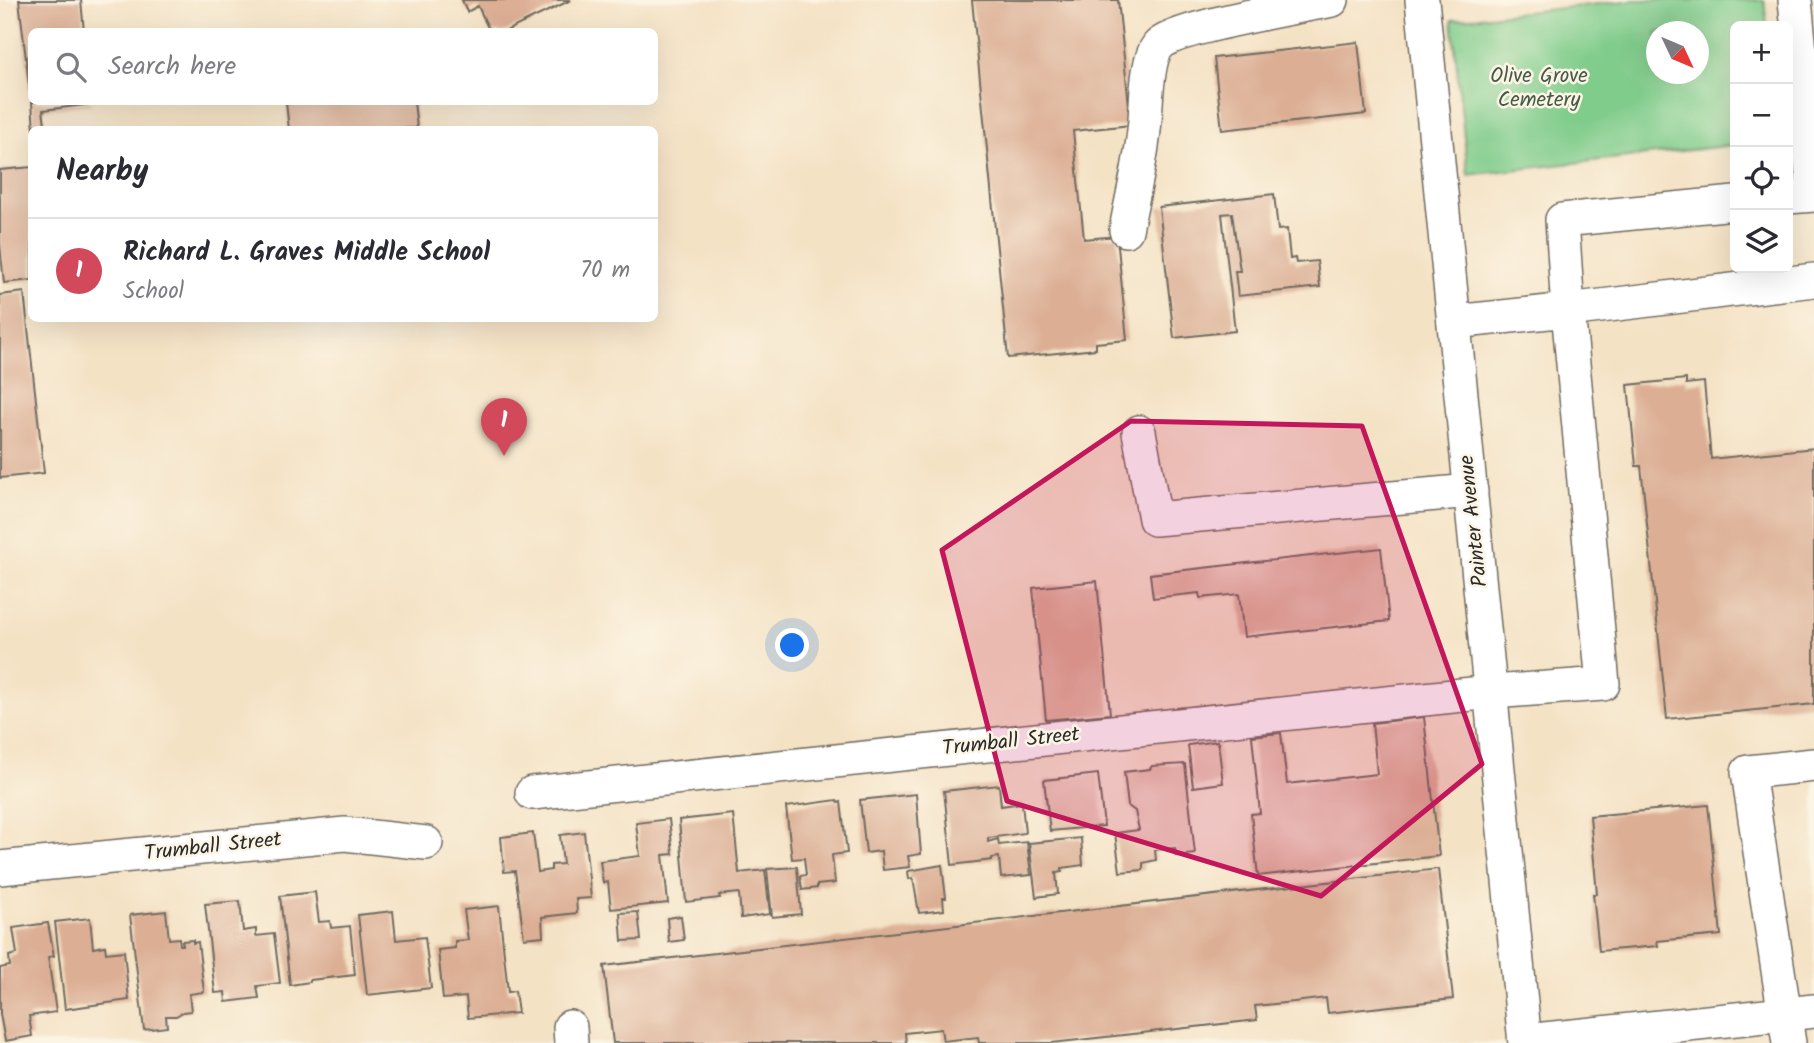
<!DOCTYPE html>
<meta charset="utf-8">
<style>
body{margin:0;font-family:Kalam,sans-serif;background:#f2f2f3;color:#2b2b33}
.controls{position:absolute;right:21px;top:21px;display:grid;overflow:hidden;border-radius:10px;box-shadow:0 7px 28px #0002}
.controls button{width:63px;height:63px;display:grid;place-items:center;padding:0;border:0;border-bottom:2px solid #e1e1e2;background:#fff;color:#2b2b33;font:35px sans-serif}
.compass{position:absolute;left:1646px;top:21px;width:63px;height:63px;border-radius:50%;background:#fff;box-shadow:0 7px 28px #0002;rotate:134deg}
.you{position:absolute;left:793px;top:646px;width:24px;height:24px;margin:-18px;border:5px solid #fff;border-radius:50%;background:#1a73e8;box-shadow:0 0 0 10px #1a73e833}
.badge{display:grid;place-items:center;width:46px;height:46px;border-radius:50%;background:#d1495b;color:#fff;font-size:23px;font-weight:700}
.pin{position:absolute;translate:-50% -58px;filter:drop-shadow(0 2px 4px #0008)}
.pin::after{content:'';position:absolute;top:37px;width:24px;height:21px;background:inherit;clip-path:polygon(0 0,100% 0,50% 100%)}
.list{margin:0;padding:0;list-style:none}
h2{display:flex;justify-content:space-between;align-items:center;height:91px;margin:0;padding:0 28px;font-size:30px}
h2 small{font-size:23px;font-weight:400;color:#7c7c81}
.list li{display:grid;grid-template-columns:46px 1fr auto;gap:21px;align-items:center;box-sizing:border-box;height:105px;padding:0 28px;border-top:2px solid #e1e1e2}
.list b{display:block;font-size:26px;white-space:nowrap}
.list p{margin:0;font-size:23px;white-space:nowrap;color:#7c7c81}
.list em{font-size:23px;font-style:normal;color:#7c7c81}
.icon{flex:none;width:38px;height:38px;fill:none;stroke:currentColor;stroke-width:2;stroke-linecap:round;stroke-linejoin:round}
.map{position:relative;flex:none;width:1814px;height:1043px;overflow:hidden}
.search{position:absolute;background:#fff;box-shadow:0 7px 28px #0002;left:28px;top:28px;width:630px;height:77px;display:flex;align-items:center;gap:18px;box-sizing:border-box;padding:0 24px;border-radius:10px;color:#7c7c81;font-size:26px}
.panel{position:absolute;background:#fff;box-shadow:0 7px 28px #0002;left:28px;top:126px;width:630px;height:196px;border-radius:10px}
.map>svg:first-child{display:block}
.green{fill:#7fcc8b;stroke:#557c5b;stroke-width:2;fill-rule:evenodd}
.building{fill:#dcaf94}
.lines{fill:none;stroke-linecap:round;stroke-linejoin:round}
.minor-casing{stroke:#716b61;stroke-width:36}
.minor{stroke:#fff;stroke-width:33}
.marked{fill:#c2185b;fill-opacity:0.2;stroke:#c2185b;stroke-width:5;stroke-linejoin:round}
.labels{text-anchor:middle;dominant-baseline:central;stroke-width:5;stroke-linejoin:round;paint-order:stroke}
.park-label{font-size:21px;fill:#445b48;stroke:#fcf5e5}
.street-label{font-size:21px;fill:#2b2b2b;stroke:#fcf5e5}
</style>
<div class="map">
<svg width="1814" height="1043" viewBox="0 0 1814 1043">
<rect width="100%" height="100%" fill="#fcf5e5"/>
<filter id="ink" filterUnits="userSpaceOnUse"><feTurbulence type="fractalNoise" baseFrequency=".0143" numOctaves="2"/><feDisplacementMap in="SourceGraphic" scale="14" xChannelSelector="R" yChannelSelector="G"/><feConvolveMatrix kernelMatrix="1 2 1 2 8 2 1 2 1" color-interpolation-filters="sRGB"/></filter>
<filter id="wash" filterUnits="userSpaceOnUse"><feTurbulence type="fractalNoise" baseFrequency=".00686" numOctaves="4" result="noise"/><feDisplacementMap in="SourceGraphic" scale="28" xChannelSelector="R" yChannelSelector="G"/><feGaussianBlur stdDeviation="1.57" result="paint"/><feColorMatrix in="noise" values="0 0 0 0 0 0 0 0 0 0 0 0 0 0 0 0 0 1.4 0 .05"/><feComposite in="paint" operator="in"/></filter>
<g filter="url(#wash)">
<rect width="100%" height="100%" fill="#f4e2c5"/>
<path class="green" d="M1635 0H1764L1767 26H1735V145L1468 175 1452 20ZM1657 32H1699V74H1657Z"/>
<g id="blocks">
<g class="building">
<polygon points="19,0 81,0 84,32 32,32 32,93 30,93"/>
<polygon points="462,0 571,0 504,32 490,32 478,6 467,12"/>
<polygon points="972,0 1118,0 1131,125 1073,131 1084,239 1117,236 1127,340 1096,343 1096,349 1008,358"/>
<polygon points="1358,42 1366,114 1222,130 1214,58"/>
<polygon points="32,102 92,102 92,104 43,110 46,130 34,130"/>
<polygon points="286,102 414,102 417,128 289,130"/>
<polygon points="32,167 32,280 4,283 0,245 0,170"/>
<polygon points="1274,194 1278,230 1287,229 1290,259 1295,258 1296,263 1317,261 1320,287 1238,296 1235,271 1240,271 1232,213 1222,214 1235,331 1174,338 1159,207"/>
<polygon points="24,292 44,473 0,478 0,295"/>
<polygon points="1686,379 1686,384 1704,382 1711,459 1814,448 1814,704 1667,719 1641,466 1636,466 1628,385"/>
<polygon points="1381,548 1389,621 1244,637 1239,594 1200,598 1199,593 1153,598 1150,574"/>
<polygon points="1097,581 1110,714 1046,720 1033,588"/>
<polygon points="1424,717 1439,856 1258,876 1251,814 1260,813 1252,736 1281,733 1287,784 1377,774 1372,723"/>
<polygon points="1218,741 1223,783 1193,787 1188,745"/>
<polygon points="1185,764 1195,854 1176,856 1175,848 1155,850 1156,860 1143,863 1143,870 1120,872 1115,833 1139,830 1135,811 1128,806 1124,772 1150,769 1152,766"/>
<polygon points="1098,774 1104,826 1050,831 1044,780"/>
<polygon points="999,785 1001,806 1022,803 1025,833 988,838 988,842 998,839 999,845 1027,842 1031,875 1001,878 999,857 992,858 992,860 952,865 944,791"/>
<polygon points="916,794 921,854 908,856 910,867 883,870 881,851 866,853 860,800"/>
<polygon points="837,800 838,803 841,802 847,853 832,855 835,883 817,885 817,888 802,890 800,876 806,875 804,858 792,859 786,807"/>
<polygon points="1708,805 1721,935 1657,941 1658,946 1599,951 1593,894 1597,894 1590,816"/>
<polygon points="733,814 739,873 765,870 770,914 741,918 739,893 719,895 720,898 686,902 679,820"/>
<polygon points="669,819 673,854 663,855 668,903 611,909 608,882 603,883 600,861 640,856 636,823"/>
<polygon points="584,832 591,898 576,899 577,913 542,917 543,936 524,938 515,871 504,872 501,837 533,833 538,872 551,870 551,865 563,864 560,835"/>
<polygon points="1081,838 1083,865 1062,868 1062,872 1056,873 1058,894 1036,897 1029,843"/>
<polygon points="942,865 946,898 943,898 944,910 919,913 913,878 909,879 908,871"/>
<polygon points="797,867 801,914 772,917 767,869"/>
<polygon points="1438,869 1453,999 1328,1013 1326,998 1294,1002 1255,1006 1257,1020 1052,1043 979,1043 978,1037 943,1041 941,1029 905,1033 906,1043 613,1043 604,966"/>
<polygon points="315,892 319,922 330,921 331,928 350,926 355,975 310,980 310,982 290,985 280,896"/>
<polygon points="240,901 243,931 256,929 256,936 274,934 280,983 257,986 259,998 226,1002 225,992 215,993 205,904"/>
<polygon points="499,906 508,992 515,991 518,1013 468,1018 466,997 443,999 438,950 455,948 455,941 468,940 464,910"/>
<polygon points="166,911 169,939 179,938 180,945 183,945 182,941 193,940 193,943 198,942 204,992 189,994 191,1011 183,1012 176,1016 166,1016 167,1027 144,1030 130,915"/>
<polygon points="393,911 396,940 425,937 431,988 367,995 358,915"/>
<polygon points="638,912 641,940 622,941 620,913"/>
<polygon points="681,916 684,940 669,942 667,918"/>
<polygon points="90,918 93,948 105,946 106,953 124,951 129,1000 65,1009 55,922"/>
<polygon points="48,923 54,956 48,957 56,1012 29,1016 32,1036 5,1041 0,1014 0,968 10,966 9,956 17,954 13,928"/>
</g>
</g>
</g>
<g filter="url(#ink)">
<use href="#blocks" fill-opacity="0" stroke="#716b61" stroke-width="2"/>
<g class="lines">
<defs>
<g id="minor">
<polyline points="1422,0 1525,1043"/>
<polyline points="1788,197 1814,195 1795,0"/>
<polyline points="1735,203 1562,220 1568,310 1814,280"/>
<path d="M1126 230C1132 197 1141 163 1144 130 1147 109 1145 62 1158 46 1172 28 1303 6 1332 0"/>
<polyline points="1139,432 1155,519 1471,491"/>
<polyline points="532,793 1491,692 1603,684 1568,310 1454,322"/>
<polyline points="0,868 345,834 426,843"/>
<polyline points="570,1027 571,1043"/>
<polyline points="1525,1041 1814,1011"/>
<polyline points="1789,1043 1748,772 1814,765"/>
</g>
</defs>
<use href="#minor" class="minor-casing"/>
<use href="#minor" class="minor"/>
</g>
</g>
<path class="marked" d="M1131 421 1362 426 1482 764 1321 896 1007 801 942 550Z"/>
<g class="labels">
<g class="park-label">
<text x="1539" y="76">Olive Grove<tspan x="1539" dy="24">Cemetery</tspan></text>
</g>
<g class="street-label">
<text transform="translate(1474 521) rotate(-96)">Painter Avenue</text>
<text transform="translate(1011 742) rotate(-6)">Trumball Street</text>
<text transform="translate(213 847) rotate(-6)">Trumball Street</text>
</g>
</g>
</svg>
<div class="controls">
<button>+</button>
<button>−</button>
<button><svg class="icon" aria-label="locate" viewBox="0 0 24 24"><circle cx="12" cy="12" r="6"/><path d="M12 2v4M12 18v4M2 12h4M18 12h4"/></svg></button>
<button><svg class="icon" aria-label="layers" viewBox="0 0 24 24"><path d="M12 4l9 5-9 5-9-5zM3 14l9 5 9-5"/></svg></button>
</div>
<svg class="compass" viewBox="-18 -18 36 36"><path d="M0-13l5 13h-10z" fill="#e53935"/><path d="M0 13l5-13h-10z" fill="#7c7c81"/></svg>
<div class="you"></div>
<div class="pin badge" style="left:504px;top:456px">1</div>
<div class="search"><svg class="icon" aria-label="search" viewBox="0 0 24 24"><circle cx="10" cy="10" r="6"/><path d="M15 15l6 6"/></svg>Search here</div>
<section class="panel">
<h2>Nearby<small></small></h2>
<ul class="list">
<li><span class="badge">1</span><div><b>Richard L. Graves Middle School</b><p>School</p></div><em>70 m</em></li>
</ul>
</section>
</div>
